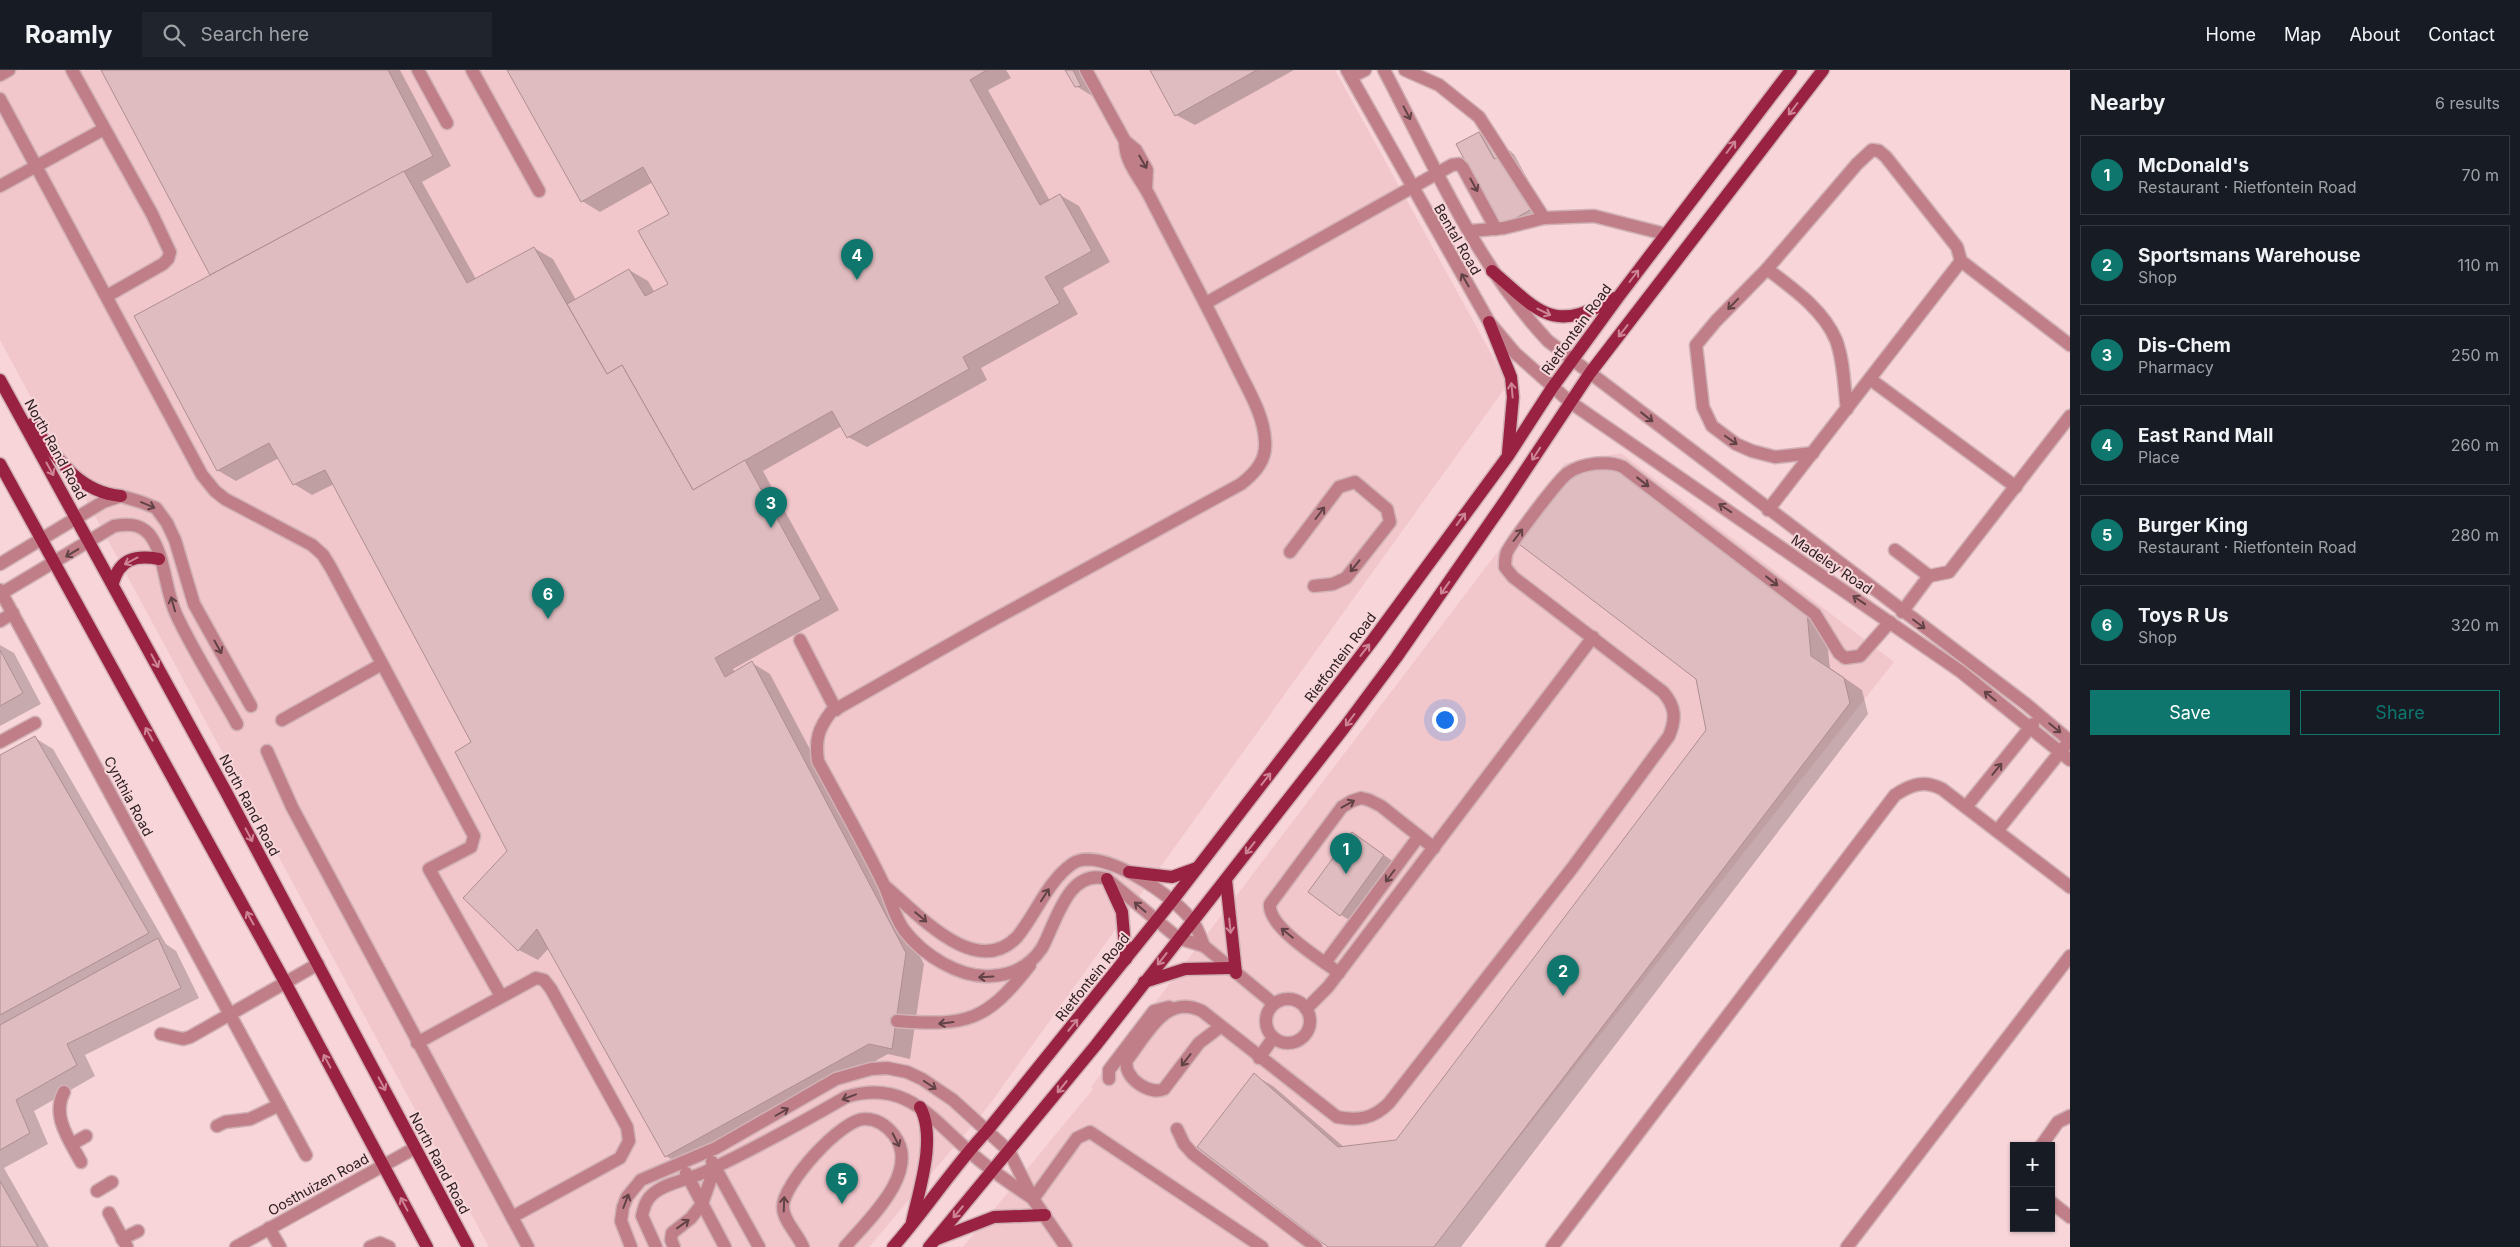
<!DOCTYPE html>
<meta charset="utf-8">
<style>
body{margin:0;font-family:Inter,sans-serif;background:#20242c;color:#f1f3f6}
.controls{position:absolute;right:15px;bottom:15px;display:grid;overflow:hidden;border-radius:0px;box-shadow:0 1px 4px #0004}
.controls button{width:45px;height:45px;display:grid;place-items:center;padding:0;border:0;border-bottom:1px solid #363941;background:#171b24;color:#f1f3f6;font:25px sans-serif}
.you{position:absolute;left:1444px;top:649px;width:18px;height:18px;margin:-12px;border:4px solid #fff;border-radius:50%;background:#1a73e8;box-shadow:0 0 0 8px #1a73e833}
.badge{display:grid;place-items:center;width:32px;height:32px;border-radius:50%;background:#0f766e;color:#fff;font-size:16px;font-weight:700}
.pin{position:absolute;translate:-50% -41px;filter:drop-shadow(0 1px 2px #0008)}
.pin::after{content:'';position:absolute;top:26px;width:18px;height:15px;background:inherit;clip-path:polygon(0 0,100% 0,50% 100%)}
.list{margin:0;padding:0;list-style:none}
h2{display:flex;justify-content:space-between;align-items:center;height:65px;margin:0;padding:0 20px;font-size:21px}
h2 small{font-size:16px;font-weight:400;color:#9ea1a6}
.list li{display:grid;grid-template-columns:32px 1fr auto;gap:15px;align-items:center;box-sizing:border-box;height:80px;margin:0 10px 10px;padding:0 10px;border:1px solid #363941;border-radius:0px}
.list b{display:block;font-size:19px;white-space:nowrap}
.list p{margin:0;font-size:16px;white-space:nowrap;color:#9ea1a6}
.list em{font-size:16px;font-style:normal;color:#9ea1a6}
.actions{display:flex;gap:10px;padding:15px 20px}
.actions a{flex:1;padding:11px 0;border:1px solid #0f766e;border-radius:0px;text-align:center;font-size:18px;color:#0f766e}
.actions .main{background:#0f766e;color:#fff}
.icon{flex:none;width:28px;height:28px;fill:none;stroke:currentColor;stroke-width:2;stroke-linecap:round;stroke-linejoin:round}
.map{position:relative;flex:none;width:2070px;height:1177px;overflow:hidden}
header{display:flex;align-items:center;gap:30px;box-sizing:border-box;height:70px;padding:0 25px;background:#171b24;border-bottom:1px solid #363941}
header strong{font-size:24px}
nav{display:flex;gap:28px;margin-inline-start:auto;font-size:18px}
.search{width:350px;height:45px;background:#20242c;display:flex;align-items:center;gap:12px;box-sizing:border-box;padding:0 18px;border-radius:0px;color:#9ea1a6;font-size:19px}
main{display:flex}
aside{flex:1;background:#171b24}
.map>svg:first-child{display:block}
.built{fill:#f1c7cc}
.shadow{fill:#0003}
.building{fill:#debcbf;stroke:#ae8e91}
.lines{fill:none;stroke-linecap:round;stroke-linejoin:round}
.minor-casing{stroke:#d0b1b5;stroke-width:15}
.major-casing{stroke:#d0b1b5;stroke-width:15}
.minor{stroke:#c07f88;stroke-width:12}
.major{stroke:#992242;stroke-width:12}
.oneway{stroke:#cd8495}
.oneway2{stroke:#614246}
.labels{text-anchor:middle;dominant-baseline:central;stroke-width:4;stroke-linejoin:round;paint-order:stroke}
.street-label{font-size:14px;fill:#2e2123;stroke:#f8d5d9}
</style>
<header>
<strong>Roamly</strong>
<div class="search"><svg class="icon" aria-label="search" viewBox="0 0 24 24"><circle cx="10" cy="10" r="6"/><path d="M15 15l6 6"/></svg>Search here</div>
<nav><a>Home</a><a>Map</a><a>About</a><a>Contact</a></nav>
</header>
<main>
<div class="map">
<svg width="2070" height="1177" viewBox="0 0 2070 1177">
<rect width="100%" height="100%" fill="#f8d5d9"/>
<g class="built">
<polygon points="0,0 1335,0 1508,314 987,1038 869,1177 489,1177 0,270"/>
<polygon points="1621,383 1894,592 1433,1177 963,1177 1093,1019 1091,1017 1565,393"/>
</g>
<g class="shadow">
<polygon points="102,0 400,0 451,96 422,112 476,209 534,178 553,189 576,230 629,200 648,211 655,223 670,214 671,145 653,112 600,142 582,131 508,0 1006,0 1011,8 988,20 1050,131 1060,125 1079,136 1110,192 1063,218 1078,244 981,298 987,310 867,377 848,367 842,356 763,401 839,540 733,599 735,603 752,593 770,604 924,894 910,989 888,984 685,1097 666,1086 549,878 538,890 519,880 464,828 508,781 473,672 334,414 312,425 294,414 279,388 236,411 217,400 212,205"/>
<polygon points="1067,0 1085,0 1094,27 1076,16"/>
<polygon points="1151,0 1294,0 1195,55 1176,45"/>
<polygon points="1479,63 1483,66 1496,89 1510,82 1514,84 1543,138 1505,158"/>
<polygon points="1577,401 1825,554 1830,598 1862,620 1868,644 1461,1177 1330,1177 1254,1005 1273,1016 1344,1077 1397,1072 1708,660 1697,608"/>
<polygon points="0,575 14,583 41,634 0,656"/>
<polygon points="35,668 53,679 166,874 176,881 199,928 85,985 95,1006 34,1041 48,1074 4,1098 49,1177 0,1177 0,686"/>
<polygon points="1352,763 1397,794 1354,853 1341,845"/>
</g>
<g class="building">
<polygon points="101,0 388,0 433,86 210,205"/>
<polygon points="507,0 987,0 970,10 1040,135 1060,124 1092,181 1045,207 1060,233 963,287 969,299 847,368 832,341 693,420 622,295 607,304 567,234 629,199 645,226 668,214 638,161 669,144 643,97 581,132"/>
<polygon points="1065,0 1073,0 1081,16 1075,17"/>
<polygon points="1150,0 1257,0 1175,46"/>
<polygon points="1479,62 1494,89 1510,81 1539,135 1500,157 1456,74"/>
<polygon points="404,101 467,213 534,177 607,304 622,295 693,420 745,390 821,529 715,588 725,607 752,591 906,883 892,979 869,974 665,1087 537,859 518,881 463,828 507,781 455,682 471,672 325,400 293,415 269,373 217,401 134,246"/>
<polygon points="1618,397 1807,542 1811,586 1844,608 1850,633 1434,1177 1328,1177 1197,1077 1254,1003 1338,1077 1396,1070 1706,660 1696,609 1519,474 1576,400"/>
<polygon points="0,580 23,623 0,636"/>
<polygon points="35,666 149,863 0,945 0,685"/>
<polygon points="1352,762 1384,785 1340,846 1308,822"/>
<polygon points="158,868 181,918 67,974 77,995 16,1030 30,1063 0,1080 0,955"/>
<polygon points="0,1111 38,1177 0,1177"/>
</g>
<g class="lines">
<defs>
<g id="minor">
<polyline points="72,0 152,144 170,182 168,189 163,194 107,226"/>
<polyline points="418,0 447,53"/>
<polyline points="472,0 539,121"/>
<polyline points="1086,0 1125,71 1136,80 1147,100 1146,119"/>
<polyline points="1347,0 1489,252 1515,283 1570,332 1960,601 2070,690"/>
<path d="M1384 0C1433 93 1476 194 1548 271L2026 634 2070 671"/>
<polyline points="1405,0 1439,15 1479,47 1544,148"/>
<polyline points="0,5 9,0"/>
<polyline points="1351,7 1365,0"/>
<polyline points="0,29 202,405 215,421 225,429 312,475 323,485 331,498 474,766 471,777 429,799 501,926"/>
<path d="M1125 71C1125 93 1139 106 1149 125 1178 182 1209 239 1237 297 1248 320 1264 345 1265 371 1267 390 1255 403 1241 414L982 556 831 642C818 659 815 670 818 691 840 732 864 773 884 815 891 830 894 846 904 860 923 885 959 908 991 906 1012 905 1030 896 1042 878 1056 853 1068 797 1107 809L1178 868 1204 876 1274 934"/>
<polyline points="0,116 104,59"/>
<polyline points="1470,161 1504,158 1544,148 1594,146 1665,164"/>
<path d="M1767 199C1792 218 1823 239 1836 270 1844 291 1844 317 1847 339"/>
<polyline points="1206,233 1452,95 1459,94 1463,98 1496,159"/>
<polyline points="1870,309 2016,417"/>
<polyline points="1813,383 1775,387 1752,381 1736,374 1712,356 1703,337 1696,275 1716,251 1767,199 1857,94 1872,80 1879,81 1886,87 1957,177 1961,191 2070,275"/>
<polyline points="1768,440 1961,191"/>
<polyline points="1895,480 1929,506 1949,502 2070,346"/>
<polyline points="1290,482 1339,417 1355,412 1387,439 1390,452 1346,508 1333,514 1314,516"/>
<polyline points="0,494 103,432 121,426 141,432 156,438 167,453 175,470 194,534 251,636"/>
<polyline points="0,520 306,1085"/>
<path d="M2 523 114 456C127 454 139 453 149 464 165 483 165 521 176 544 193 581 217 618 237 654"/>
<polyline points="1902,542 1929,506"/>
<polyline points="0,551 13,543"/>
<polyline points="800,570 836,640"/>
<polyline points="282,650 382,594"/>
<polyline points="0,672 35,653"/>
<polyline points="267,681 292,737 528,1177"/>
<polyline points="1966,737 2033,654"/>
<polyline points="1997,761 2065,676"/>
<path d="M886 817C918 844 976 910 1017 867 1036 844 1047 812 1072 794 1100 774 1177 828 1193 852 1198 859 1201 869 1204 876"/>
<polyline points="1325,893 1419,766"/>
<path d="M1339 903C1322 890 1267 857 1270 834L1342 737 1352 731 1361 728 1369 730 1381 736 1434 778"/>
<circle cx="1288" cy="951" r="22"/>
<polyline points="1306,939 1328,917 1593,567"/>
<path d="M897 951C967 956 986 952 1030 895"/>
<path d="M1220 957 1199 973 1164 1019C1150 1026 1122 1007 1127 990 1147 965 1165 923 1202 941L1337 1047C1358 1051 1373 1049 1389 1033L1573 797 1669 666C1676 649 1676 637 1663 622L1513 507 1505 497C1505 492 1505 487 1507 482 1513 470 1558 410 1568 403 1582 393 1608 390 1623 397L1815 544 1839 583 1845 588 1860 586 1890 552"/>
<polyline points="161,964 183,969 190,967 318,894"/>
<polyline points="417,973 536,908 544,910 551,919 627,1057 629,1071 620,1088 512,1147"/>
<polyline points="1259,988 1273,968"/>
<polyline points="1109,1009 1109,1000 1154,941 1169,937"/>
<path d="M64 1022C51 1046 70 1071 81 1092"/>
<polyline points="217,1056 225,1052 250,1049 279,1035"/>
<polyline points="1177,1059 1184,1074 1193,1084 1316,1177"/>
<polyline points="72,1074 86,1066"/>
<polyline points="2041,1076 2058,1052 2070,1046"/>
<polyline points="712,1092 759,1177"/>
<polyline points="686,1103 725,1177"/>
<polyline points="97,1121 112,1112"/>
<polyline points="1033,1129 1077,1068 1090,1062 1262,1177"/>
<polyline points="2051,1132 2070,1147"/>
<polyline points="109,1143 127,1177"/>
<polyline points="269,1158 280,1177"/>
<polyline points="122,1169 138,1161"/>
<polyline points="236,1177 415,1078"/>
<polyline points="370,1177 380,1173 389,1177"/>
<polyline points="631,1177 621,1151 623,1137 627,1127 641,1110 716,1078 836,1009 871,999 887,998 907,1002 922,1009 953,1030 1009,1081 1033,1129 1066,1177"/>
<path d="M656 1177 642 1146C644 1137 646 1129 654 1123 667 1112 689 1110 707 1101 754 1079 801 1053 846 1027 906 1009 931 1048 971 1083 990 1100 1011 1114 1032 1128"/>
<polyline points="674,1177 671,1170 672,1163 691,1148 702,1134 715,1097"/>
<path d="M803 1177C798 1164 783 1151 783 1137 782 1115 842 1048 865 1049 877 1049 887 1056 894 1065 922 1102 867 1151 845 1177"/>
<path d="M1552 1177 1895 725C1912 714 1924 710 1942 719L2070 817"/>
<polyline points="1847,1177 2070,886"/>
</g>
<g id="major">
<path d="M1492 201C1541 243 1552 264 1615 228"/>
<polyline points="1489,252 1511,307 1513,327 1508,383"/>
<polyline points="0,310 226,722 468,1177"/>
<path d="M32 354C56 386 77 422 121 426"/>
<polyline points="0,394 285,912 427,1177"/>
<path d="M113 513C120 488 136 485 159 489"/>
<polyline points="1129,802 1172,807 1197,798"/>
<polyline points="1107,809 1122,842 1126,889"/>
<polyline points="1226,810 1236,903"/>
<polyline points="1144,912 1185,899 1230,898"/>
<path d="M912 1152C919 1120 937 1068 920 1037"/>
<polyline points="937,1169 994,1147 1045,1145"/>
<path d="M893 1177C926 1140 953 1097 987 1061L1172 831 1372 571 1508 386 1552 318 1619 226 1791 0"/>
<polyline points="929,1177 1096,975 1344,658 1396,588 1507,428 1590,303 1823,0"/>
</g>
</defs>
<use href="#minor" class="minor-casing"/>
<use href="#major" class="major-casing"/>
<use href="#minor" class="minor"/>
<use href="#major" class="major"/>
</g>
<defs><path id="oneway-shaft" d="M-6 0H5M1.5-3L5.5 0L1.5 3" fill="none" stroke-width="1.6" stroke-linecap="round" stroke-linejoin="round" transform="scale(1.25)"/></defs>
<g class="oneway">
<use href="#oneway-shaft" transform="translate(1793 39) rotate(127)"/>
<use href="#oneway-shaft" transform="translate(1731 77) rotate(-53)"/>
<use href="#oneway-shaft" transform="translate(1634 206) rotate(-53)"/>
<use href="#oneway-shaft" transform="translate(1544 242) rotate(26)"/>
<use href="#oneway-shaft" transform="translate(1623 261) rotate(128)"/>
<use href="#oneway-shaft" transform="translate(1512 320) rotate(-95)"/>
<use href="#oneway-shaft" transform="translate(1536 384) rotate(123)"/>
<use href="#oneway-shaft" transform="translate(50 399) rotate(61)"/>
<use href="#oneway-shaft" transform="translate(1461 449) rotate(-54)"/>
<use href="#oneway-shaft" transform="translate(131 491) rotate(152)"/>
<use href="#oneway-shaft" transform="translate(1445 518) rotate(125)"/>
<use href="#oneway-shaft" transform="translate(1365 580) rotate(-52)"/>
<use href="#oneway-shaft" transform="translate(155 591) rotate(62)"/>
<use href="#oneway-shaft" transform="translate(1350 650) rotate(127)"/>
<use href="#oneway-shaft" transform="translate(149 664) rotate(-119)"/>
<use href="#oneway-shaft" transform="translate(1266 709) rotate(-52)"/>
<use href="#oneway-shaft" transform="translate(249 765) rotate(62)"/>
<use href="#oneway-shaft" transform="translate(1250 778) rotate(128)"/>
<use href="#oneway-shaft" transform="translate(250 848) rotate(-119)"/>
<use href="#oneway-shaft" transform="translate(1230 856) rotate(84)"/>
<use href="#oneway-shaft" transform="translate(1162 889) rotate(128)"/>
<use href="#oneway-shaft" transform="translate(1073 955) rotate(-51)"/>
<use href="#oneway-shaft" transform="translate(327 991) rotate(-118)"/>
<use href="#oneway-shaft" transform="translate(382 1014) rotate(62)"/>
<use href="#oneway-shaft" transform="translate(1062 1017) rotate(129)"/>
<use href="#oneway-shaft" transform="translate(404 1134) rotate(-118)"/>
<use href="#oneway-shaft" transform="translate(958 1142) rotate(130)"/>
</g>
<g class="oneway2">
<use href="#oneway-shaft" transform="translate(1407 43) rotate(62)"/>
<use href="#oneway-shaft" transform="translate(1143 92) rotate(60)"/>
<use href="#oneway-shaft" transform="translate(1474 115) rotate(61)"/>
<use href="#oneway-shaft" transform="translate(1465 210) rotate(-120)"/>
<use href="#oneway-shaft" transform="translate(1733 234) rotate(134)"/>
<use href="#oneway-shaft" transform="translate(1647 347) rotate(38)"/>
<use href="#oneway-shaft" transform="translate(1731 370) rotate(35)"/>
<use href="#oneway-shaft" transform="translate(1643 412) rotate(38)"/>
<use href="#oneway-shaft" transform="translate(148 435) rotate(23)"/>
<use href="#oneway-shaft" transform="translate(1725 438) rotate(-146)"/>
<use href="#oneway-shaft" transform="translate(1320 443) rotate(-53)"/>
<use href="#oneway-shaft" transform="translate(1518 465) rotate(-53)"/>
<use href="#oneway-shaft" transform="translate(72 483) rotate(149)"/>
<use href="#oneway-shaft" transform="translate(1355 496) rotate(129)"/>
<use href="#oneway-shaft" transform="translate(1772 511) rotate(38)"/>
<use href="#oneway-shaft" transform="translate(1859 530) rotate(-146)"/>
<use href="#oneway-shaft" transform="translate(173 534) rotate(-106)"/>
<use href="#oneway-shaft" transform="translate(1919 554) rotate(37)"/>
<use href="#oneway-shaft" transform="translate(218 577) rotate(61)"/>
<use href="#oneway-shaft" transform="translate(1990 626) rotate(-141)"/>
<use href="#oneway-shaft" transform="translate(2055 658) rotate(39)"/>
<use href="#oneway-shaft" transform="translate(1997 699) rotate(-51)"/>
<use href="#oneway-shaft" transform="translate(1348 734) rotate(-29)"/>
<use href="#oneway-shaft" transform="translate(1390 806) rotate(127)"/>
<use href="#oneway-shaft" transform="translate(1045 825) rotate(-57)"/>
<use href="#oneway-shaft" transform="translate(1140 837) rotate(-139)"/>
<use href="#oneway-shaft" transform="translate(921 847) rotate(40)"/>
<use href="#oneway-shaft" transform="translate(1287 863) rotate(-141)"/>
<use href="#oneway-shaft" transform="translate(986 907) rotate(177)"/>
<use href="#oneway-shaft" transform="translate(946 953) rotate(173)"/>
<use href="#oneway-shaft" transform="translate(1186 990) rotate(128)"/>
<use href="#oneway-shaft" transform="translate(930 1015) rotate(34)"/>
<use href="#oneway-shaft" transform="translate(849 1027) rotate(159)"/>
<use href="#oneway-shaft" transform="translate(782 1042) rotate(-30)"/>
<use href="#oneway-shaft" transform="translate(896 1070) rotate(63)"/>
<use href="#oneway-shaft" transform="translate(626 1131) rotate(-69)"/>
<use href="#oneway-shaft" transform="translate(784 1134) rotate(-88)"/>
<use href="#oneway-shaft" transform="translate(683 1154) rotate(-36)"/>
</g>
<g class="labels">
<g class="street-label">
<text transform="translate(1458 169) rotate(60)">Bental Road</text>
<text transform="translate(1576 259) rotate(-54)">Rietfontein Road</text>
<text transform="translate(56 379) rotate(61)">North Rand Road</text>
<text transform="translate(1832 494) rotate(34)">Madeley Road</text>
<text transform="translate(1340 587) rotate(-53)">Rietfontein Road</text>
<text transform="translate(129 726) rotate(62)">Cynthia Road</text>
<text transform="translate(250 735) rotate(62)">North Rand Road</text>
<text transform="translate(1092 907) rotate(-51)">Rietfontein Road</text>
<text transform="translate(440 1093) rotate(62)">North Rand Road</text>
<text transform="translate(318 1114) rotate(-29)">Oosthuizen Road</text>
</g>
</g>
</svg>
<div class="controls">
<button>+</button>
<button>−</button>
</div>
<div class="you"></div>
<div class="pin badge" style="left:1346px;top:804px">1</div>
<div class="pin badge" style="left:1563px;top:926px">2</div>
<div class="pin badge" style="left:771px;top:458px">3</div>
<div class="pin badge" style="left:857px;top:210px">4</div>
<div class="pin badge" style="left:842px;top:1134px">5</div>
<div class="pin badge" style="left:548px;top:549px">6</div>
</div>
<aside>
<h2>Nearby<small>6 results</small></h2>
<ul class="list">
<li><span class="badge">1</span><div><b>McDonald's</b><p>Restaurant · Rietfontein Road</p></div><em>70 m</em></li>
<li><span class="badge">2</span><div><b>Sportsmans Warehouse</b><p>Shop</p></div><em>110 m</em></li>
<li><span class="badge">3</span><div><b>Dis-Chem</b><p>Pharmacy</p></div><em>250 m</em></li>
<li><span class="badge">4</span><div><b>East Rand Mall</b><p>Place</p></div><em>260 m</em></li>
<li><span class="badge">5</span><div><b>Burger King</b><p>Restaurant · Rietfontein Road</p></div><em>280 m</em></li>
<li><span class="badge">6</span><div><b>Toys R Us</b><p>Shop</p></div><em>320 m</em></li>
</ul>
<div class="actions"><a class="main">Save</a><a>Share</a></div>
</aside>
</main>
